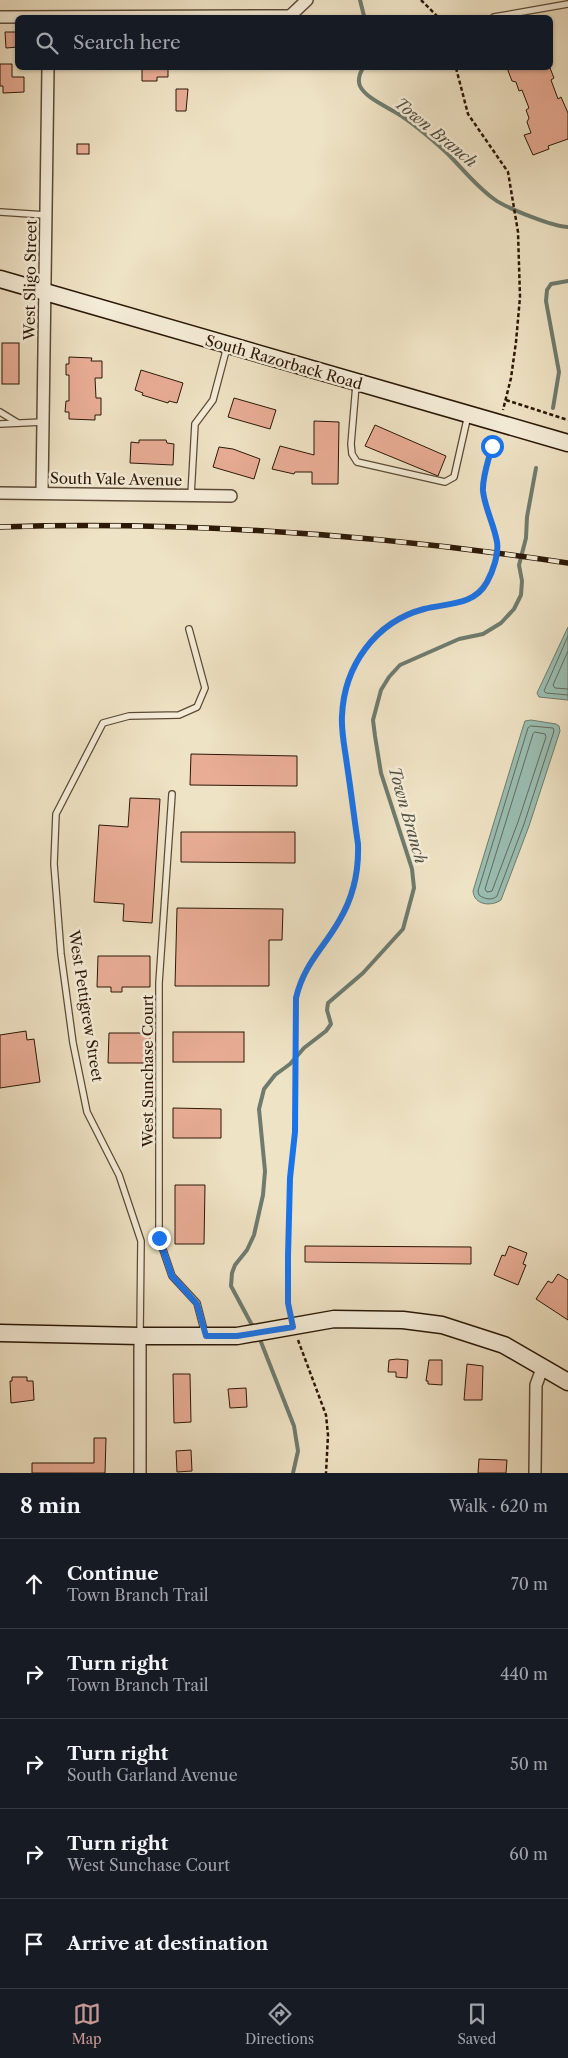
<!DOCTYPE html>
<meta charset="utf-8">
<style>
body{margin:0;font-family:"Libre Caslon Text",serif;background:#242831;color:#f1f3f6}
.stop{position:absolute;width:15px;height:15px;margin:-11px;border:4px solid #1a73e8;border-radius:50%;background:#fff}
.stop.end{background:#1a73e8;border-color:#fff;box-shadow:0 1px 5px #0008}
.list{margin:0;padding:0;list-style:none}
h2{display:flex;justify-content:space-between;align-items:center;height:65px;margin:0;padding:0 20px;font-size:21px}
h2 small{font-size:16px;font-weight:400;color:#9ea1a6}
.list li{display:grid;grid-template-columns:32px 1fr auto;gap:15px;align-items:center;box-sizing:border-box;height:90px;padding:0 20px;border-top:1px solid #363941}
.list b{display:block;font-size:19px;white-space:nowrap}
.list p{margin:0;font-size:16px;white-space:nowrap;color:#9ea1a6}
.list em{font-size:16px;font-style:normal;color:#9ea1a6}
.icon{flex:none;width:28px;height:28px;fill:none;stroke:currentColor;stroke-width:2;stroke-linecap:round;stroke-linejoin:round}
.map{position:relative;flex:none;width:568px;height:1473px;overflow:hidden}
.search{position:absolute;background:#171b24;box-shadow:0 1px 4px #0004;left:15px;right:15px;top:15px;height:55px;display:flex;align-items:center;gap:12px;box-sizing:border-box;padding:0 18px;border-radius:8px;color:#9ea1a6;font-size:19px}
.sheet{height:515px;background:#171b24}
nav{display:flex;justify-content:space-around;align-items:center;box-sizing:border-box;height:70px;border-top:1px solid #363941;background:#171b24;font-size:14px;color:#9ea1a6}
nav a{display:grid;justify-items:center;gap:2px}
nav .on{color:#c59692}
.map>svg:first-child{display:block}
.water{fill:#9abeb3;stroke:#6e7b6e}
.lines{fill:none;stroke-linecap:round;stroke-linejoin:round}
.shore{stroke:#626a5c;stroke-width:1}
.stream{stroke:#6e7b6e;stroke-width:4}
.building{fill:#e9ad96;stroke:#2b1706}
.lane-casing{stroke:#5c4a36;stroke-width:8}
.street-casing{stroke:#5c4a36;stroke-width:14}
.secondary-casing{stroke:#2b1706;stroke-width:19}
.path{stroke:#2b1706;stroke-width:2.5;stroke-dasharray:4 2.5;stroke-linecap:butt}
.lane{stroke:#f5edd9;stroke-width:5.5}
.street{stroke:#f5edd9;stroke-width:11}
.secondary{stroke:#f5edd9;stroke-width:16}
.rail-casing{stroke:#2b1706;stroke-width:5.5}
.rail{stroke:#f5edd9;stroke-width:4;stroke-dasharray:11;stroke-linecap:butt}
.route{stroke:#1a73e8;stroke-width:6}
.labels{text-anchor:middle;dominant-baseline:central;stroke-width:5;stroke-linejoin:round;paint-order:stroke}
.street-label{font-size:15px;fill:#2b1706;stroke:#f5edd9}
.water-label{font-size:16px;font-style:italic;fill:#525143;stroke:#f5edd9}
</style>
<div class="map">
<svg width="568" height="1473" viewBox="0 0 568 1473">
<rect width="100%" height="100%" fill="#efe3c5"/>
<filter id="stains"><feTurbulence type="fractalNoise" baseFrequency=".004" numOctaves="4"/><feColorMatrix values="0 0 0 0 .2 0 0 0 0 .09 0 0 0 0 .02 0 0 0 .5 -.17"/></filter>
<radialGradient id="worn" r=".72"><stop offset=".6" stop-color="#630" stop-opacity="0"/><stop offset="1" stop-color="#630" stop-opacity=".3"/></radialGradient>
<g class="water">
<polygon points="568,627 568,700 539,697 537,693"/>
<path d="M531 720 556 724 559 726 560 731 529 826 501 900C491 907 474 905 473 891L523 727 525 721Z"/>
</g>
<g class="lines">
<g class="shore">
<polyline points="568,636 544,691 546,693 568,695"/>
<polyline points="568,651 553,685 555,688 568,689"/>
<path d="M531 726 553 728 554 731 524 824 497 896C492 901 484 899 479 895L478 891 528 728Z"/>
<polygon points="535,732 545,734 546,737 518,822 492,891 487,892 485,889 533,734"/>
</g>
<g class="stream">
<polyline points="360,0 364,16 367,18"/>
<path d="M363 68C360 73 357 79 360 86 366 99 392 109 403 117 418 127 434 141 447 153 462 168 476 186 494 199 506 208 554 227 568 227"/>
<polyline points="553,408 559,372 546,301 547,290 551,284 568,281"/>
<polyline points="253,1327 231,1286 232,1273 235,1265 247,1250 254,1235 263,1195 265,1171 259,1109 264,1089 275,1075 290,1064 304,1048 326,1031 331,1024 327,1010 328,1003 363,973 403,929 414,888 412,869 381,773 375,736 373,720 381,690 389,677 400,665 459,639 483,634 501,623 514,609 521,595 522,581 519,565 526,538 527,517 536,468"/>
<polyline points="261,1342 294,1426 298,1451 293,1473"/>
</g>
</g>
<g class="building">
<polygon points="5,32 18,32 18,47 6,48"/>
<polygon points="0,64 12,64 12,77 24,77 24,92 3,93 3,86 0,86"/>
<polygon points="142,68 168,68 168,77 157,77 157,81 142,81"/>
<polygon points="507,68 550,68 554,78 551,80 558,99 561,97 568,113 568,139 548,146 549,149 533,155 524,135 531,133 527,122 529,118 526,110 529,108 522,90 519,91 516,82 512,81"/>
<polygon points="176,89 188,89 186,111 176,111"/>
<rect x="77" y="144" width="12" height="10"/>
<rect x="2" y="343" width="17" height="41"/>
<polygon points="69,357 92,358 91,361 102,361 102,378 95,378 96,398 101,398 101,415 95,415 95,420 69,419 69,412 65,412 66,401 69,401 69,375 66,375 66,364 69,364"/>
<polygon points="141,370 183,383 177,403 169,401 168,403 142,395 143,393 135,390"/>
<polygon points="234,398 276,410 270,429 228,417"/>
<polygon points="314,421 339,422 338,484 312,484 312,472 295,472 294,474 272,469 280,446 314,455"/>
<polygon points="375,425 446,456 438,476 365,446"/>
<polygon points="139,440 166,440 167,443 174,444 173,465 130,463 131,442 139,443"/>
<polygon points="219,447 233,449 260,459 254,479 213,467"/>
<polygon points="191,754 297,756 297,786 190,785"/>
<polygon points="130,798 160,799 152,923 123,921 124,904 94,902 99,825 128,827"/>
<polygon points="181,832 295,832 295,863 181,862"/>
<polygon points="177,908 283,909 282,940 269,940 269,986 175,986"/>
<polygon points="98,956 150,956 150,987 122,987 122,992 111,992 111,987 97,987"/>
<polygon points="26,1031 27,1040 34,1039 40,1082 0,1088 0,1035"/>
<rect x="173" y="1032" width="71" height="30"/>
<polygon points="109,1033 150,1033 150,1063 108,1063"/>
<polygon points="173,1108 221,1109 221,1138 173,1138"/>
<polygon points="175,1185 205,1185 204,1244 175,1244"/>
<polygon points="305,1246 471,1247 471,1264 305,1262"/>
<polygon points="509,1246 527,1253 523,1264 526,1265 518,1285 494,1275 502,1255 505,1256"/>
<polygon points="558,1274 568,1280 568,1320 536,1299 548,1281 552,1283"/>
<polygon points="397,1359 408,1360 407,1378 396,1377 396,1372 388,1372 389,1360"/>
<polygon points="429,1360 442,1360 442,1385 428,1384 428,1381 426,1381"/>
<polygon points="467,1364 483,1366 482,1400 464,1400"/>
<polygon points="173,1374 190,1374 191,1422 174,1423"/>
<polygon points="12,1377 27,1377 27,1381 33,1381 34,1400 11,1403 10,1381 12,1381"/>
<polygon points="246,1388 247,1407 230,1408 228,1389"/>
<polygon points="94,1438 106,1438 105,1473 32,1473 32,1463 94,1463"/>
<polygon points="191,1450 192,1471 177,1472 176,1451"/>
<polygon points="479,1459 507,1460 506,1473 478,1473"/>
</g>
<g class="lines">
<defs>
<g id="lane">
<polyline points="494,17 568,4"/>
<polyline points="0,212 46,215"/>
<polyline points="356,385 351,444 352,454 357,462 445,482 454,477 468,415"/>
<polyline points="0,412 18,423"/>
<polyline points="0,424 43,422"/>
<polyline points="191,495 195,424 213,400 227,347"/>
<polyline points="172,794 159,983 159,1238 172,1276 197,1303 205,1334"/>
<polyline points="140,1334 141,1241 119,1175 87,1112 73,1043 61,954 54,864 56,814 103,723 129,716 179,715 197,707 205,688 189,629"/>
</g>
<g id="street">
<polyline points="0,17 290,16 307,0"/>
<polyline points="42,492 48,68"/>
<polyline points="0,493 231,496"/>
<polyline points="140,1473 140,1336"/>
<polyline points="535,1473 536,1385 543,1366"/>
</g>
<g id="secondary">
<polyline points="0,279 568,443"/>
<polyline points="0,1333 140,1336 237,1336 334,1319 403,1320 442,1325 504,1345 568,1382"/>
</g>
</defs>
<use href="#lane" class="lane-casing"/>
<use href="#street" class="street-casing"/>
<use href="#secondary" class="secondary-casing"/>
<g class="path">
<polyline points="421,0 439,18"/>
<polyline points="456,68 468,114 508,172 518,232 520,297 516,342 511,378 503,410"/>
<polyline points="506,400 568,420"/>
<path d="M290 1313 288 1303V1256L290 1178 295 1132 296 998C305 964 323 949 339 921 354 896 359 872 358 844 354 817 351 791 347 765 345 749 341 732 342 716 343 667 375 623 423 610 446 603 472 606 487 583 493 572 498 555 497 543 496 526 482 507 483 488 484 471 490 452 495 436"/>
<polyline points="298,1340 326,1415 328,1435 326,1473"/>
</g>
<use href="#lane" class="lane"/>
<use href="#street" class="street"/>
<use href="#secondary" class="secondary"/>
<defs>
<path id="rail" d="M0 527C189 521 381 535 568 563"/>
</defs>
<use href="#rail" class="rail-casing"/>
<use href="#rail" class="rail"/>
</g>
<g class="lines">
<path class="route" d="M159 1238 172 1276 197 1304 206 1336H237L293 1327 288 1303V1256L290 1178 295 1132 296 998C304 964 323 949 339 921 354 896 359 872 358 844 354 817 351 791 347 765 345 749 341 732 342 716 344 666 375 622 424 609 447 603 474 606 487 582 493 571 499 554 497 542 494 524 485 509 483 491 482 477 489 459 492 446"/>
</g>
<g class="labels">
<g class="street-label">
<text transform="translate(30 280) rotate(-89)">West Sligo Street</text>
<text transform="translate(284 362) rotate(16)">South Razorback Road</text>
<text transform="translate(116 479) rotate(1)">South Vale Avenue</text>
<text transform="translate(86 1006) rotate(81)">West Pettigrew Street</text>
<text transform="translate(147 1071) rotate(-90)">West Sunchase Court</text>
</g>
<g class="water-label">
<text transform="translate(436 132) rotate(39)">Town Branch</text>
<text transform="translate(408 815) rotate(74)">Town Branch</text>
</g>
</g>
<rect width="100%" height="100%" filter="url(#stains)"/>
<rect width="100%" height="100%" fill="url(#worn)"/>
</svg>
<div class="stop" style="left:492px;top:446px"></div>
<div class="stop end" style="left:159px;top:1238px"></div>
<div class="search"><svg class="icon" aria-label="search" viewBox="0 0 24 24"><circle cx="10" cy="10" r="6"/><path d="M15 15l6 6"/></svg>Search here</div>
</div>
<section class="sheet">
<h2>8 min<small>Walk · 620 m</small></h2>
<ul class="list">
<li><svg class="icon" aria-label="ahead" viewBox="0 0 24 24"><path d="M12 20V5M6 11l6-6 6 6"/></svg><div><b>Continue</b><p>Town Branch Trail</p></div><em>70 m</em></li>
<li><svg class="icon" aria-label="right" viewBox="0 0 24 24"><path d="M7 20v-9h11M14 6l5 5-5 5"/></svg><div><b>Turn right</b><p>Town Branch Trail</p></div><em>440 m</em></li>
<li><svg class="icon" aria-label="right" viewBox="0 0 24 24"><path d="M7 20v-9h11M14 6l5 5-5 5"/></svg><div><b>Turn right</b><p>South Garland Avenue</p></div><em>50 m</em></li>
<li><svg class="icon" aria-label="right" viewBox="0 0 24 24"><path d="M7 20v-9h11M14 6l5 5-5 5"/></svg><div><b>Turn right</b><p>West Sunchase Court</p></div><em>60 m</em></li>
<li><svg class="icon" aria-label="arrive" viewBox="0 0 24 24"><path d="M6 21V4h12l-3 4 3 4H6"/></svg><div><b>Arrive at destination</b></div></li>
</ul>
</section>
<nav>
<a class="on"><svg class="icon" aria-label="map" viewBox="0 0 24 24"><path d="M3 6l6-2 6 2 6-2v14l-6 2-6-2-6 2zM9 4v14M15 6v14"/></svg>Map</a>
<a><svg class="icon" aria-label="directions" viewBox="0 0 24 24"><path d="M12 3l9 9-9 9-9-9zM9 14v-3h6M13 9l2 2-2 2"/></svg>Directions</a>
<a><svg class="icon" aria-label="saved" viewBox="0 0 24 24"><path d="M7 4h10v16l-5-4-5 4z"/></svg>Saved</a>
</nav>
